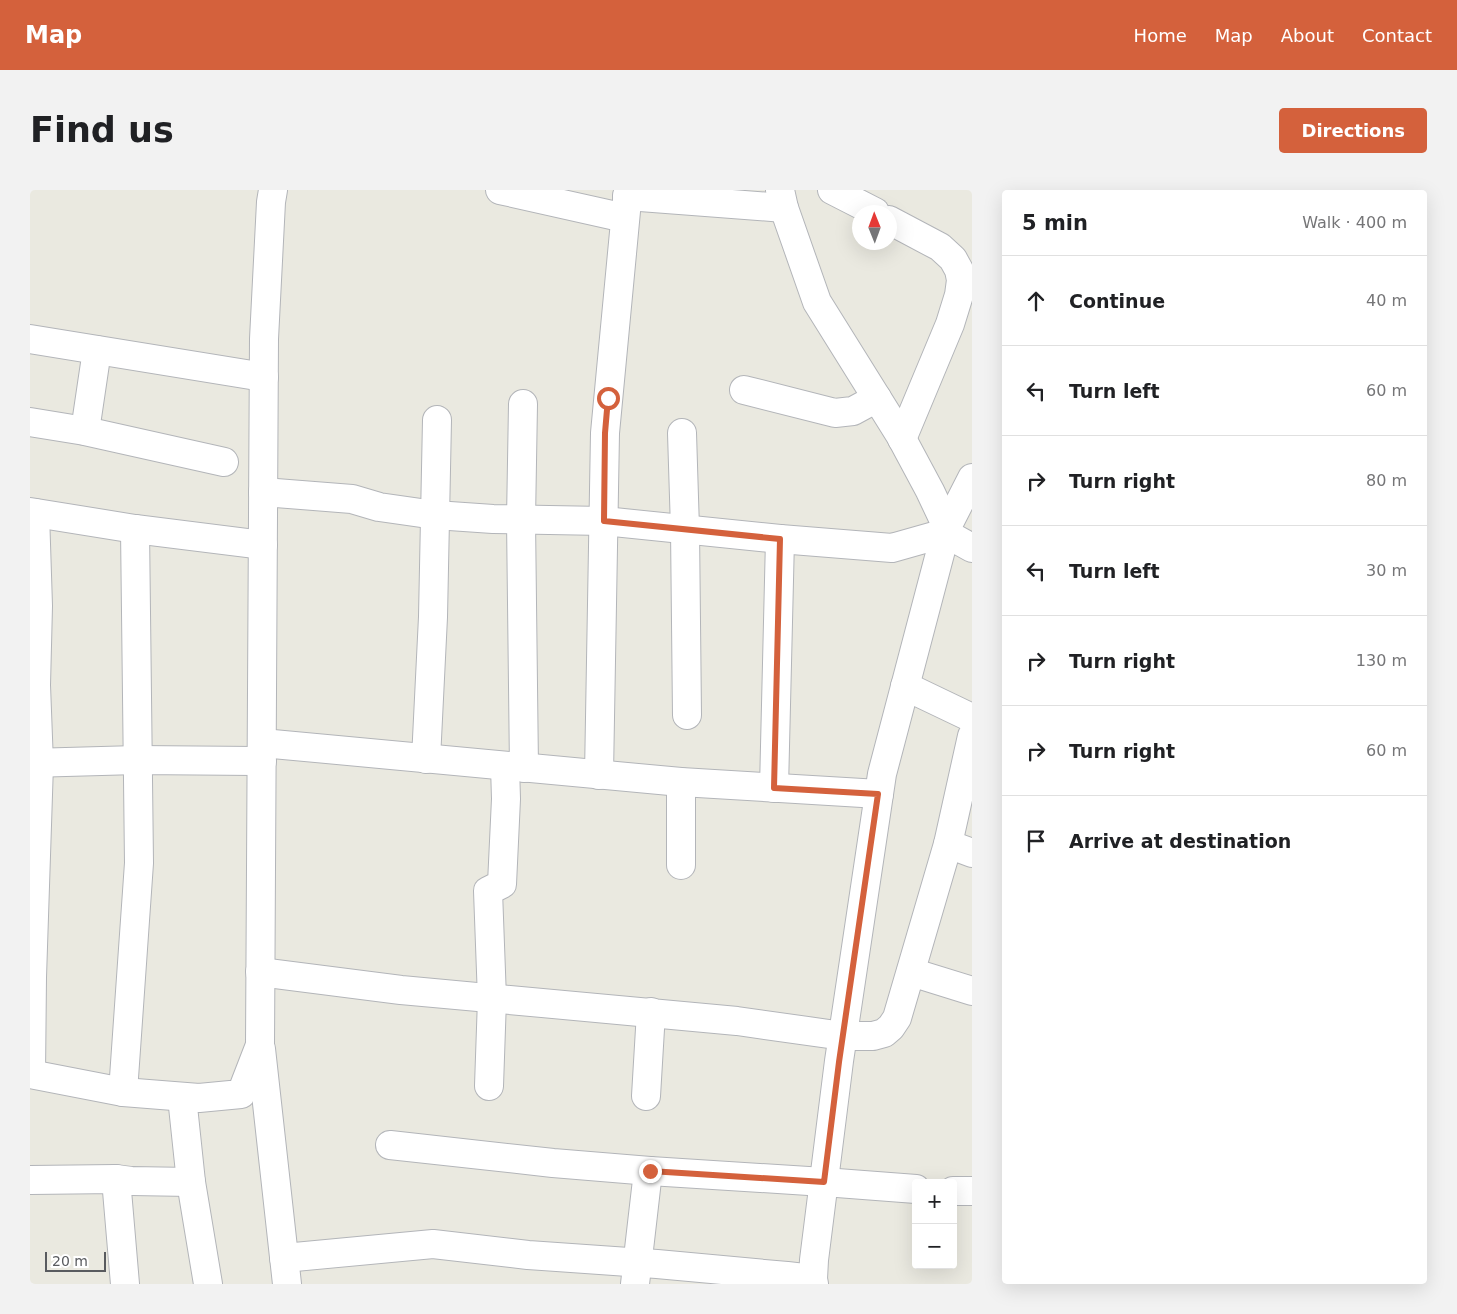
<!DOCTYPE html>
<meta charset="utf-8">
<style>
body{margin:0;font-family:"DejaVu Sans",sans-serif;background:#f2f2f2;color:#202124}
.controls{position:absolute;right:15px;bottom:15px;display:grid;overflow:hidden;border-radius:5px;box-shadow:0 5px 20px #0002}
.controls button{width:45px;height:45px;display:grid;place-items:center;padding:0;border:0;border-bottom:1px solid #e0e0e0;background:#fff;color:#202124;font:25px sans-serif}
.compass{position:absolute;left:822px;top:15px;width:45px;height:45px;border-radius:50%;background:#fff;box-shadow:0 5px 20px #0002;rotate:359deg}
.scale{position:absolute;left:15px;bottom:12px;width:61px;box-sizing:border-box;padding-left:5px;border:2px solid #595b5f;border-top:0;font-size:14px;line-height:18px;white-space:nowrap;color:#595b5f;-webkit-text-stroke:4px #fff;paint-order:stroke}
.stop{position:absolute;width:15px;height:15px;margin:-11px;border:4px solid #d4613c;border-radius:50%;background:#fff}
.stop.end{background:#d4613c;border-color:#fff;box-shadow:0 1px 5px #0008}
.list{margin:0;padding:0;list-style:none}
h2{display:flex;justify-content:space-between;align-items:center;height:65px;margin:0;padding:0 20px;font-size:21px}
h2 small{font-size:16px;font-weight:400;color:#757577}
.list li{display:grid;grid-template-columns:32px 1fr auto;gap:15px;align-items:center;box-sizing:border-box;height:90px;padding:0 20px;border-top:1px solid #e0e0e0}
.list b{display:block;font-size:19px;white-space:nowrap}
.list em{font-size:16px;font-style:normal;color:#757577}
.icon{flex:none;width:28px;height:28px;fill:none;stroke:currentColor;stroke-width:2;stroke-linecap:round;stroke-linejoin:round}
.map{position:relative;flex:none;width:942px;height:1094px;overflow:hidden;border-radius:5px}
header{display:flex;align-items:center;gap:30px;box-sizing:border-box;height:70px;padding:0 25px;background:#d4613c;color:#fff}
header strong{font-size:24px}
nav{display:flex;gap:28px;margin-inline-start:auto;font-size:18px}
.intro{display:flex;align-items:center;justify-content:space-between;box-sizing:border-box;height:120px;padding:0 30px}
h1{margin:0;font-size:35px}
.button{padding:12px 22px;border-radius:5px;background:#d4613c;color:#fff;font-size:18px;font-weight:700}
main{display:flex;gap:30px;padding:0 30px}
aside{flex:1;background:#fff;border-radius:5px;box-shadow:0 5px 20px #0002}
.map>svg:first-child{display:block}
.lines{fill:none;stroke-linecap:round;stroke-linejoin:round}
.minor-casing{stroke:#b3b5b9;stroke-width:30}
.minor{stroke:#fff;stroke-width:28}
.route{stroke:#d4613c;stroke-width:6}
</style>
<header>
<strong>Map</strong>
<nav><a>Home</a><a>Map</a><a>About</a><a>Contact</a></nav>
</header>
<div class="intro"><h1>Find us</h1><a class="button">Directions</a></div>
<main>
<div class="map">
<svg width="942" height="1094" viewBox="0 0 942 1094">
<rect width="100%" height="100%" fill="#eae9e0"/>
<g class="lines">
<defs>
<g id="minor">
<polyline points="470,0 595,28"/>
<polyline points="750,0 754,18 787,112 870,245 900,301 917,337 852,584 809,871 784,1070 783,1089 784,1094"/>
<polyline points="802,0 845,22"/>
<polyline points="597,6 754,18"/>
<polyline points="859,30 910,57 923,69 929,80 931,90 929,105 920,134 872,249"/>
<polyline points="0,149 234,187"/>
<polyline points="714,200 805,223 823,221 847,208"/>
<polyline points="493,214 491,330 494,578"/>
<polyline points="0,232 55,241 194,272"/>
<polyline points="55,241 67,160"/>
<polyline points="652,243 655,339 657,525"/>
<polyline points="233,302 322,309 349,317 405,325 463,329 574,331 750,349 862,358 915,343 942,358"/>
<polyline points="0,322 105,339 233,355"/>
<polyline points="917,337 942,288"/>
<polyline points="875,496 942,528"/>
<polyline points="232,553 651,592 849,604"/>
<polyline points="396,569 403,427 407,230"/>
<polyline points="0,573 107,570 232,571"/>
<polyline points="569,585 575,243 598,0"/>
<polyline points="651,592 651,675"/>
<polyline points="744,598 750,349"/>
<polyline points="918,654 942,663"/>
<polyline points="230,782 371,800 707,831 813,846 843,846 854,843 861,837 867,828 918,654 942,546"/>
<polyline points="881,782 942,801"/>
<polyline points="231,859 257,1094"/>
<polyline points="0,884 93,902 169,908 211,904 230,855 234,149 241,12 243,0"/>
<polyline points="1,884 2,787 9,574 6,495 8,416 5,323"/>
<polyline points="459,896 462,809 458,701 472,694 476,609 475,576"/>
<polyline points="93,902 109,673 105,339"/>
<polyline points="616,906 621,822"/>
<polyline points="152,907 161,992 178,1094"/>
<polyline points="360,955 523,973 620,981 794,992 886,999"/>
<polyline points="86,989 95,1094"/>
<polyline points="0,990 86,989 101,991 161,992"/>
<polyline points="923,1001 942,1001"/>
<polyline points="254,1068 403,1054 498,1065 627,1074 757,1086 783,1089"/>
<polyline points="605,1094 617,990 620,981"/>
</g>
</defs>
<use href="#minor" class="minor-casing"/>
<use href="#minor" class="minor"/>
</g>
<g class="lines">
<polyline class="route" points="578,208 575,243 574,331 750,349 744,598 848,604 809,872 794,992 620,981"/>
</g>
</svg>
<div class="controls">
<button>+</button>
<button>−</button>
</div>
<svg class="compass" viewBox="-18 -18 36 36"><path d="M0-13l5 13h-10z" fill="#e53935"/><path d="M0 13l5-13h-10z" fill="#757577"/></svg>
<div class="scale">20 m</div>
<div class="stop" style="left:578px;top:208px"></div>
<div class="stop end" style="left:620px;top:981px"></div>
</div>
<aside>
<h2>5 min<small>Walk · 400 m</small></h2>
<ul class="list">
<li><svg class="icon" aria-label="ahead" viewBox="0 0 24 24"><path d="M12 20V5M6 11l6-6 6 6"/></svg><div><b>Continue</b></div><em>40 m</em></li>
<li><svg class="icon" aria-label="left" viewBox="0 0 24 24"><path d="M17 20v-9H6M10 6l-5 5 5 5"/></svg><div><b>Turn left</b></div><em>60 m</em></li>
<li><svg class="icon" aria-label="right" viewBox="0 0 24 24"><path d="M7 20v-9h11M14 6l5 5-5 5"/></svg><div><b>Turn right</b></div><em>80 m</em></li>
<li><svg class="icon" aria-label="left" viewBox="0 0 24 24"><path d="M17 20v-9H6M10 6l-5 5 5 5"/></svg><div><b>Turn left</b></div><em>30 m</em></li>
<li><svg class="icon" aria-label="right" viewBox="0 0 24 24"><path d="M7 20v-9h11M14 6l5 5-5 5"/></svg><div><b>Turn right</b></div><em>130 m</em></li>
<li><svg class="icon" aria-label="right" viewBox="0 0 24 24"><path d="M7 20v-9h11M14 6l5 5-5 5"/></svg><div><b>Turn right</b></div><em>60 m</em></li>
<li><svg class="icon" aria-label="arrive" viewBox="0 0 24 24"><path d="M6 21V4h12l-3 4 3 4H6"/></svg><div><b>Arrive at destination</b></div></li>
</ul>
</aside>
</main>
